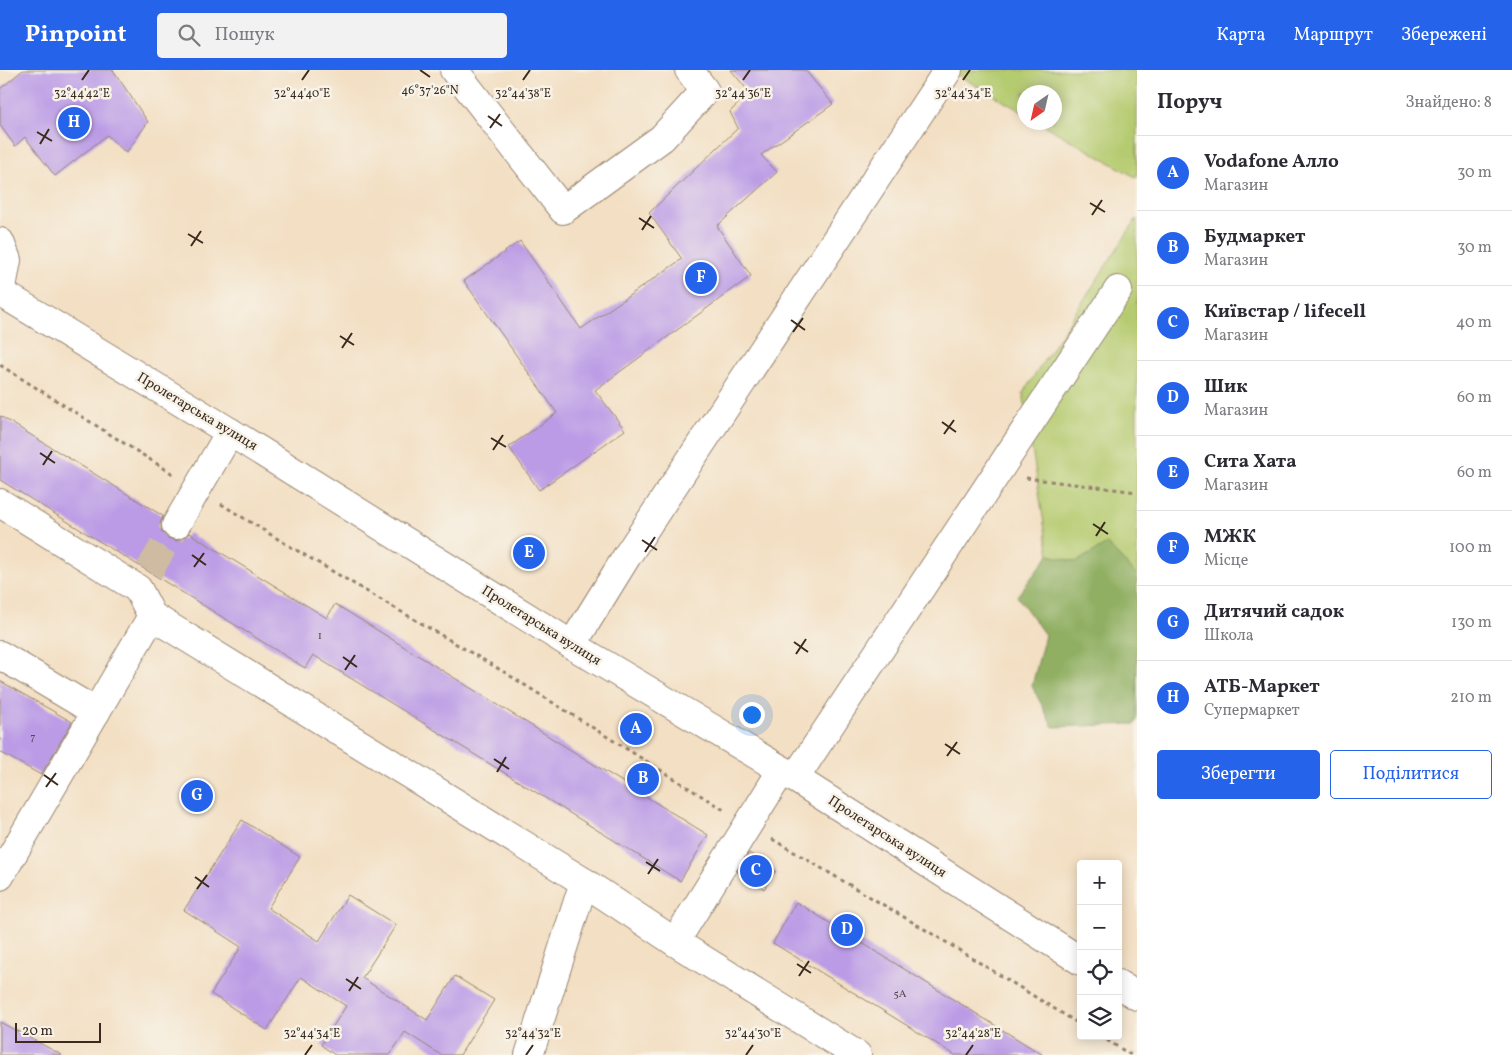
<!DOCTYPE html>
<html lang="uk">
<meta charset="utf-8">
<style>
body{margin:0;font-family:Vollkorn,serif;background:#f2f2f3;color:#2b2b33}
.controls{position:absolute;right:15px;bottom:15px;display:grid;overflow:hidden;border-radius:5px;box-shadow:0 2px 12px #0003}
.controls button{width:45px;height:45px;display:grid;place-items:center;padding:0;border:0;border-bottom:1px solid #e1e1e2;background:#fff;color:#2b2b33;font:25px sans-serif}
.compass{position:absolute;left:1017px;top:15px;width:45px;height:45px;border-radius:50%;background:#fff;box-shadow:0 2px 12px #0003;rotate:214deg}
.scale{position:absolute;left:15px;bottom:12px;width:86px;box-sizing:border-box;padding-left:5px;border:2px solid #3b2a1e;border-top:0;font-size:14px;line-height:18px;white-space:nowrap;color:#3b2a1e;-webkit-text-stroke:4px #f7f3e8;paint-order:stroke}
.you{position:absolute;left:751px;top:644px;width:18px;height:18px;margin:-12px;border:4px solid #fff;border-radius:50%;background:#1a73e8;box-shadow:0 0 0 8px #1a73e833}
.badge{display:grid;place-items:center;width:32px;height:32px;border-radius:50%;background:#2563eb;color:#fff;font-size:16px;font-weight:700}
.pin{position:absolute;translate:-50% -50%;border:2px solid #fff;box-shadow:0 1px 5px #0006}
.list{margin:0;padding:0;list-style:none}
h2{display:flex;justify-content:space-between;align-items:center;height:65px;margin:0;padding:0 20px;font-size:21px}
h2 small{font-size:16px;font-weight:400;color:#7c7c81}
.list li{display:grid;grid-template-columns:32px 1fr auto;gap:15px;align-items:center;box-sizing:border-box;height:75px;padding:0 20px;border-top:1px solid #e1e1e2}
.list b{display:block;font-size:19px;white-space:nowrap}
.list p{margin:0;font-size:16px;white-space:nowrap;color:#7c7c81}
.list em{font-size:16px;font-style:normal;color:#7c7c81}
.actions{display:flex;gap:10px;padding:15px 20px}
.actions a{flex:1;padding:11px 0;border:1px solid #2563eb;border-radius:5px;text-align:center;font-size:18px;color:#2563eb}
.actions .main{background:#2563eb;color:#fff}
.icon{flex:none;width:28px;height:28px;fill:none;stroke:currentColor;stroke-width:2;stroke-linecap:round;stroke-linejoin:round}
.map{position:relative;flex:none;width:1137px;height:985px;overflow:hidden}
header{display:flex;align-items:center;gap:30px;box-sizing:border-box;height:70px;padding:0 25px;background:#2563eb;color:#fff}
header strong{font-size:24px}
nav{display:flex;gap:28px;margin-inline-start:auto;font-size:18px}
.search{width:350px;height:45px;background:#f2f2f3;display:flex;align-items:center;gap:12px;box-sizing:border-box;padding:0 18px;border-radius:5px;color:#7c7c81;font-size:19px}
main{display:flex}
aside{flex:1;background:#fff}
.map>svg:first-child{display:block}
.green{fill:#b5cb6f;stroke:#787a46}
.forest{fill:#90af62;stroke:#666c40}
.building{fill:#bb9be6}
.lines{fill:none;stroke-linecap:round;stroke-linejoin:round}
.minor-tunnel{stroke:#cebba2;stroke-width:28;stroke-dasharray:28 14;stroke-linecap:butt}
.minor-casing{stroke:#978470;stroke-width:30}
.path{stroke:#978470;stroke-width:3;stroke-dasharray:4 4;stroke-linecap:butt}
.minor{stroke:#fff;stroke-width:28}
.ticks{fill:none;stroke:#3b2a1e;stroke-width:2}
.labels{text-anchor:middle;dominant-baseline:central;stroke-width:5;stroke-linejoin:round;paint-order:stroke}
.number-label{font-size:11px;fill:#5b4650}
.street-label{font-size:14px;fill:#3b2a1e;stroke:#f7f3e8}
.ticks-label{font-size:12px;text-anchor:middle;fill:#3b2a1e;stroke:#f7f3e8;stroke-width:5;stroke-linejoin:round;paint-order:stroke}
</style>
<header>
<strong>Pinpoint</strong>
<div class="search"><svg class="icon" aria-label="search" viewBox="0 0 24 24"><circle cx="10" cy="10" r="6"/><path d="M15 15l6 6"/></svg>Пошук</div>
<nav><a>Карта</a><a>Маршрут</a><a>Збережені</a></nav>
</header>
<main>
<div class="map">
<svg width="1137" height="985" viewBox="0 0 1137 985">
<rect width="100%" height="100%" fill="#f7f3e8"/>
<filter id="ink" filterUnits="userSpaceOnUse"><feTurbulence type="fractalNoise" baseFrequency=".02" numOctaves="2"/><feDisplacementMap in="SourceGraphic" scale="10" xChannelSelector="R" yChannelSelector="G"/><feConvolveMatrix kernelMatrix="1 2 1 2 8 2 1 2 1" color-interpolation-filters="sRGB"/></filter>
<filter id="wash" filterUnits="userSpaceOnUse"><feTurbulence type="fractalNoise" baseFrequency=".0096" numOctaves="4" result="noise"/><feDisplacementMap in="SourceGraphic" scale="20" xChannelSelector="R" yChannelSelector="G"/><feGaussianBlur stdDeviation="1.12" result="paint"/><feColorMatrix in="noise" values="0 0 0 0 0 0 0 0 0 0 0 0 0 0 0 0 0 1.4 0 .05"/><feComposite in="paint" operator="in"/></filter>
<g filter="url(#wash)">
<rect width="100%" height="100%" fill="#f3dfc3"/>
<g class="green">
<polygon points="949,0 1137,0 1137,108 1040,53 1054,52 1054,22 1024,22 1024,43"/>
<polygon points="1137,148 1137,505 1133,502 1076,492 1049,485 1023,323"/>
</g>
<polygon class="forest" points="1107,474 1137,505 1137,649 1135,654 1053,657 1032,616 1045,565 1017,526 1049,485 1076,492"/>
<g id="blocks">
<g class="building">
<polygon points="23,0 113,0 148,52 126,83 107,65 55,106 25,67 15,76 0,55 0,19"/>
<polygon points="731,0 805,0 833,34 761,85 777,102 717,156 751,206 595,320 625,360 539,420 509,377 557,343 464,211 520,171 581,259 682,189 649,143 738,58 730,42 749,22"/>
<polygon points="0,346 163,446 160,455 162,462 168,468 176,471 184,468 189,463 327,548 335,534 708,765 680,811 313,585 305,598 0,410"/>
<polygon points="0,611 72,652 41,705 0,682"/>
<polygon points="242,750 300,787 268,838 319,871 348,825 396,855 362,908 427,950 455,906 494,930 460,985 441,985 405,962 390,985 335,985 321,975 346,936 301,907 267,960 211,924 241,877 184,840"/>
<polygon points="749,783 776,801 764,819 737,802"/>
<polygon points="796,832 1043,985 955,985 773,873"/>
<polygon points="0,952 62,985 0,985"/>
</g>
</g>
</g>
<g filter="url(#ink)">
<use href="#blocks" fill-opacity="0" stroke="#978470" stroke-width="1"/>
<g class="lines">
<polyline class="minor-tunnel" points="149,501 176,455"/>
<defs>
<g id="minor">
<polyline points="454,0 563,140 662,68 705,21 689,0"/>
<polyline points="0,172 7,190 1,223"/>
<polyline points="0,222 230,362 572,575 782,700 1081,891"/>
<polyline points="0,433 138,519 152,546 584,812 675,872 857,985"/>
<polyline points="176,455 230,362"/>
<polyline points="572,575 627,486 948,0"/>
<polyline points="0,585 96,642"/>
<polyline points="795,708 1118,220"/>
<polyline points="0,806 152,546"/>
<polyline points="675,872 782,700"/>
<polyline points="1118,914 1137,926"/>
<polyline points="529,985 584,812"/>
</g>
</defs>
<use href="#minor" class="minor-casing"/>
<g class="path">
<polyline points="0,295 173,404"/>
<polyline points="1026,408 1137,422"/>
<polyline points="221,434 286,474 504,602 724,740"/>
<polyline points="772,769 936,866 1081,955"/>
<polyline points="1100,966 1131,985"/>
</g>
<use href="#minor" class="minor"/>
</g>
</g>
<path class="ticks" d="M420 0 430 7M82 10 89 0M302 10 309 0M523 10 530 0M743 10 750 0M963 10 970 0M488 46 502 56M490 58 500 44M37 62 52 71M40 74 49 59M1090 133 1105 142M1092 145 1102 130M639 148 654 158M642 160 651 146M188 164 203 173M191 176 201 161M791 250 805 260M793 262 803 248M340 266 354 275M342 278 352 263M942 352 956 362M944 364 954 350M491 368 506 377M493 380 503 365M40 383 55 393M43 395 52 381M1093 454 1108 464M1096 466 1105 452M642 470 657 480M645 482 655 467M192 485 206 495M194 497 204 483M794 572 808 582M796 584 806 569M343 587 357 597M345 600 355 585M945 674 960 684M947 686 957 672M494 689 509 699M497 702 506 687M44 705 58 715M46 717 56 703M646 792 660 801M648 804 658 789M195 807 209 817M197 819 207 805M797 894 811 903M799 906 809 891M346 909 361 919M349 921 358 907M305 985 312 975M526 985 533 975M746 985 753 975M966 985 973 975"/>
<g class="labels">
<g class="number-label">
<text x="320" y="566">1</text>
<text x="33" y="667">7</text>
<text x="900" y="924">5А</text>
</g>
<g class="street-label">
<text transform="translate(197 342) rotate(31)">Пролетарська вулиця</text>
<text transform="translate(541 556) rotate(32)">Пролетарська вулиця</text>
<text transform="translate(887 767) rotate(33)">Пролетарська вулиця</text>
</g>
</g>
<g class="ticks-label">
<text x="430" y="24">46°37'26"N</text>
<text x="82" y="27">32°44'42"E</text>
<text x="302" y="27">32°44'40"E</text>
<text x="523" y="27">32°44'38"E</text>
<text x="743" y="27">32°44'36"E</text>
<text x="963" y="27">32°44'34"E</text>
<text x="312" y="967">32°44'34"E</text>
<text x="533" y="967">32°44'32"E</text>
<text x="753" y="967">32°44'30"E</text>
<text x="973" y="967">32°44'28"E</text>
</g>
</svg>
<div class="controls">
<button>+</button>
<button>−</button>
<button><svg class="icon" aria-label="locate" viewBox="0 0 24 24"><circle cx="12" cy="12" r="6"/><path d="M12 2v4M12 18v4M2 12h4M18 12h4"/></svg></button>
<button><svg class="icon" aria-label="layers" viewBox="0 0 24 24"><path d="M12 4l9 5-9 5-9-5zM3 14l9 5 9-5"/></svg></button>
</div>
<svg class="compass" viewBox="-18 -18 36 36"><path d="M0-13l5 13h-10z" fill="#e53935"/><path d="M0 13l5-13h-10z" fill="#7c7c81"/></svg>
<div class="scale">20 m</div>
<div class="you"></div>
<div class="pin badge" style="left:636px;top:659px">A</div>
<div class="pin badge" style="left:643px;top:709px">B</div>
<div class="pin badge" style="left:756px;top:801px">C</div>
<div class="pin badge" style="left:847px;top:860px">D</div>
<div class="pin badge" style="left:529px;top:483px">E</div>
<div class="pin badge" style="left:701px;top:208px">F</div>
<div class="pin badge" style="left:197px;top:726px">G</div>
<div class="pin badge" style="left:74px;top:53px">H</div>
</div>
<aside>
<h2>Поруч<small>Знайдено: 8</small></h2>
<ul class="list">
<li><span class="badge">A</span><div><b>Vodafone Алло</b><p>Магазин</p></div><em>30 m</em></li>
<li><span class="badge">B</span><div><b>Будмаркет</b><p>Магазин</p></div><em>30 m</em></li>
<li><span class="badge">C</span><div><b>Київстар / lifecell</b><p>Магазин</p></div><em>40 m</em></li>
<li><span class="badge">D</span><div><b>Шик</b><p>Магазин</p></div><em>60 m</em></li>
<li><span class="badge">E</span><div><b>Сита Хата</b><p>Магазин</p></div><em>60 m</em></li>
<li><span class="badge">F</span><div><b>МЖК</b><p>Місце</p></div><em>100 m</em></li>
<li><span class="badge">G</span><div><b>Дитячий садок</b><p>Школа</p></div><em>130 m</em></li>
<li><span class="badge">H</span><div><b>АТБ-Маркет</b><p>Супермаркет</p></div><em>210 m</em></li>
</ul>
<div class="actions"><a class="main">Зберегти</a><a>Поділитися</a></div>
</aside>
</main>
